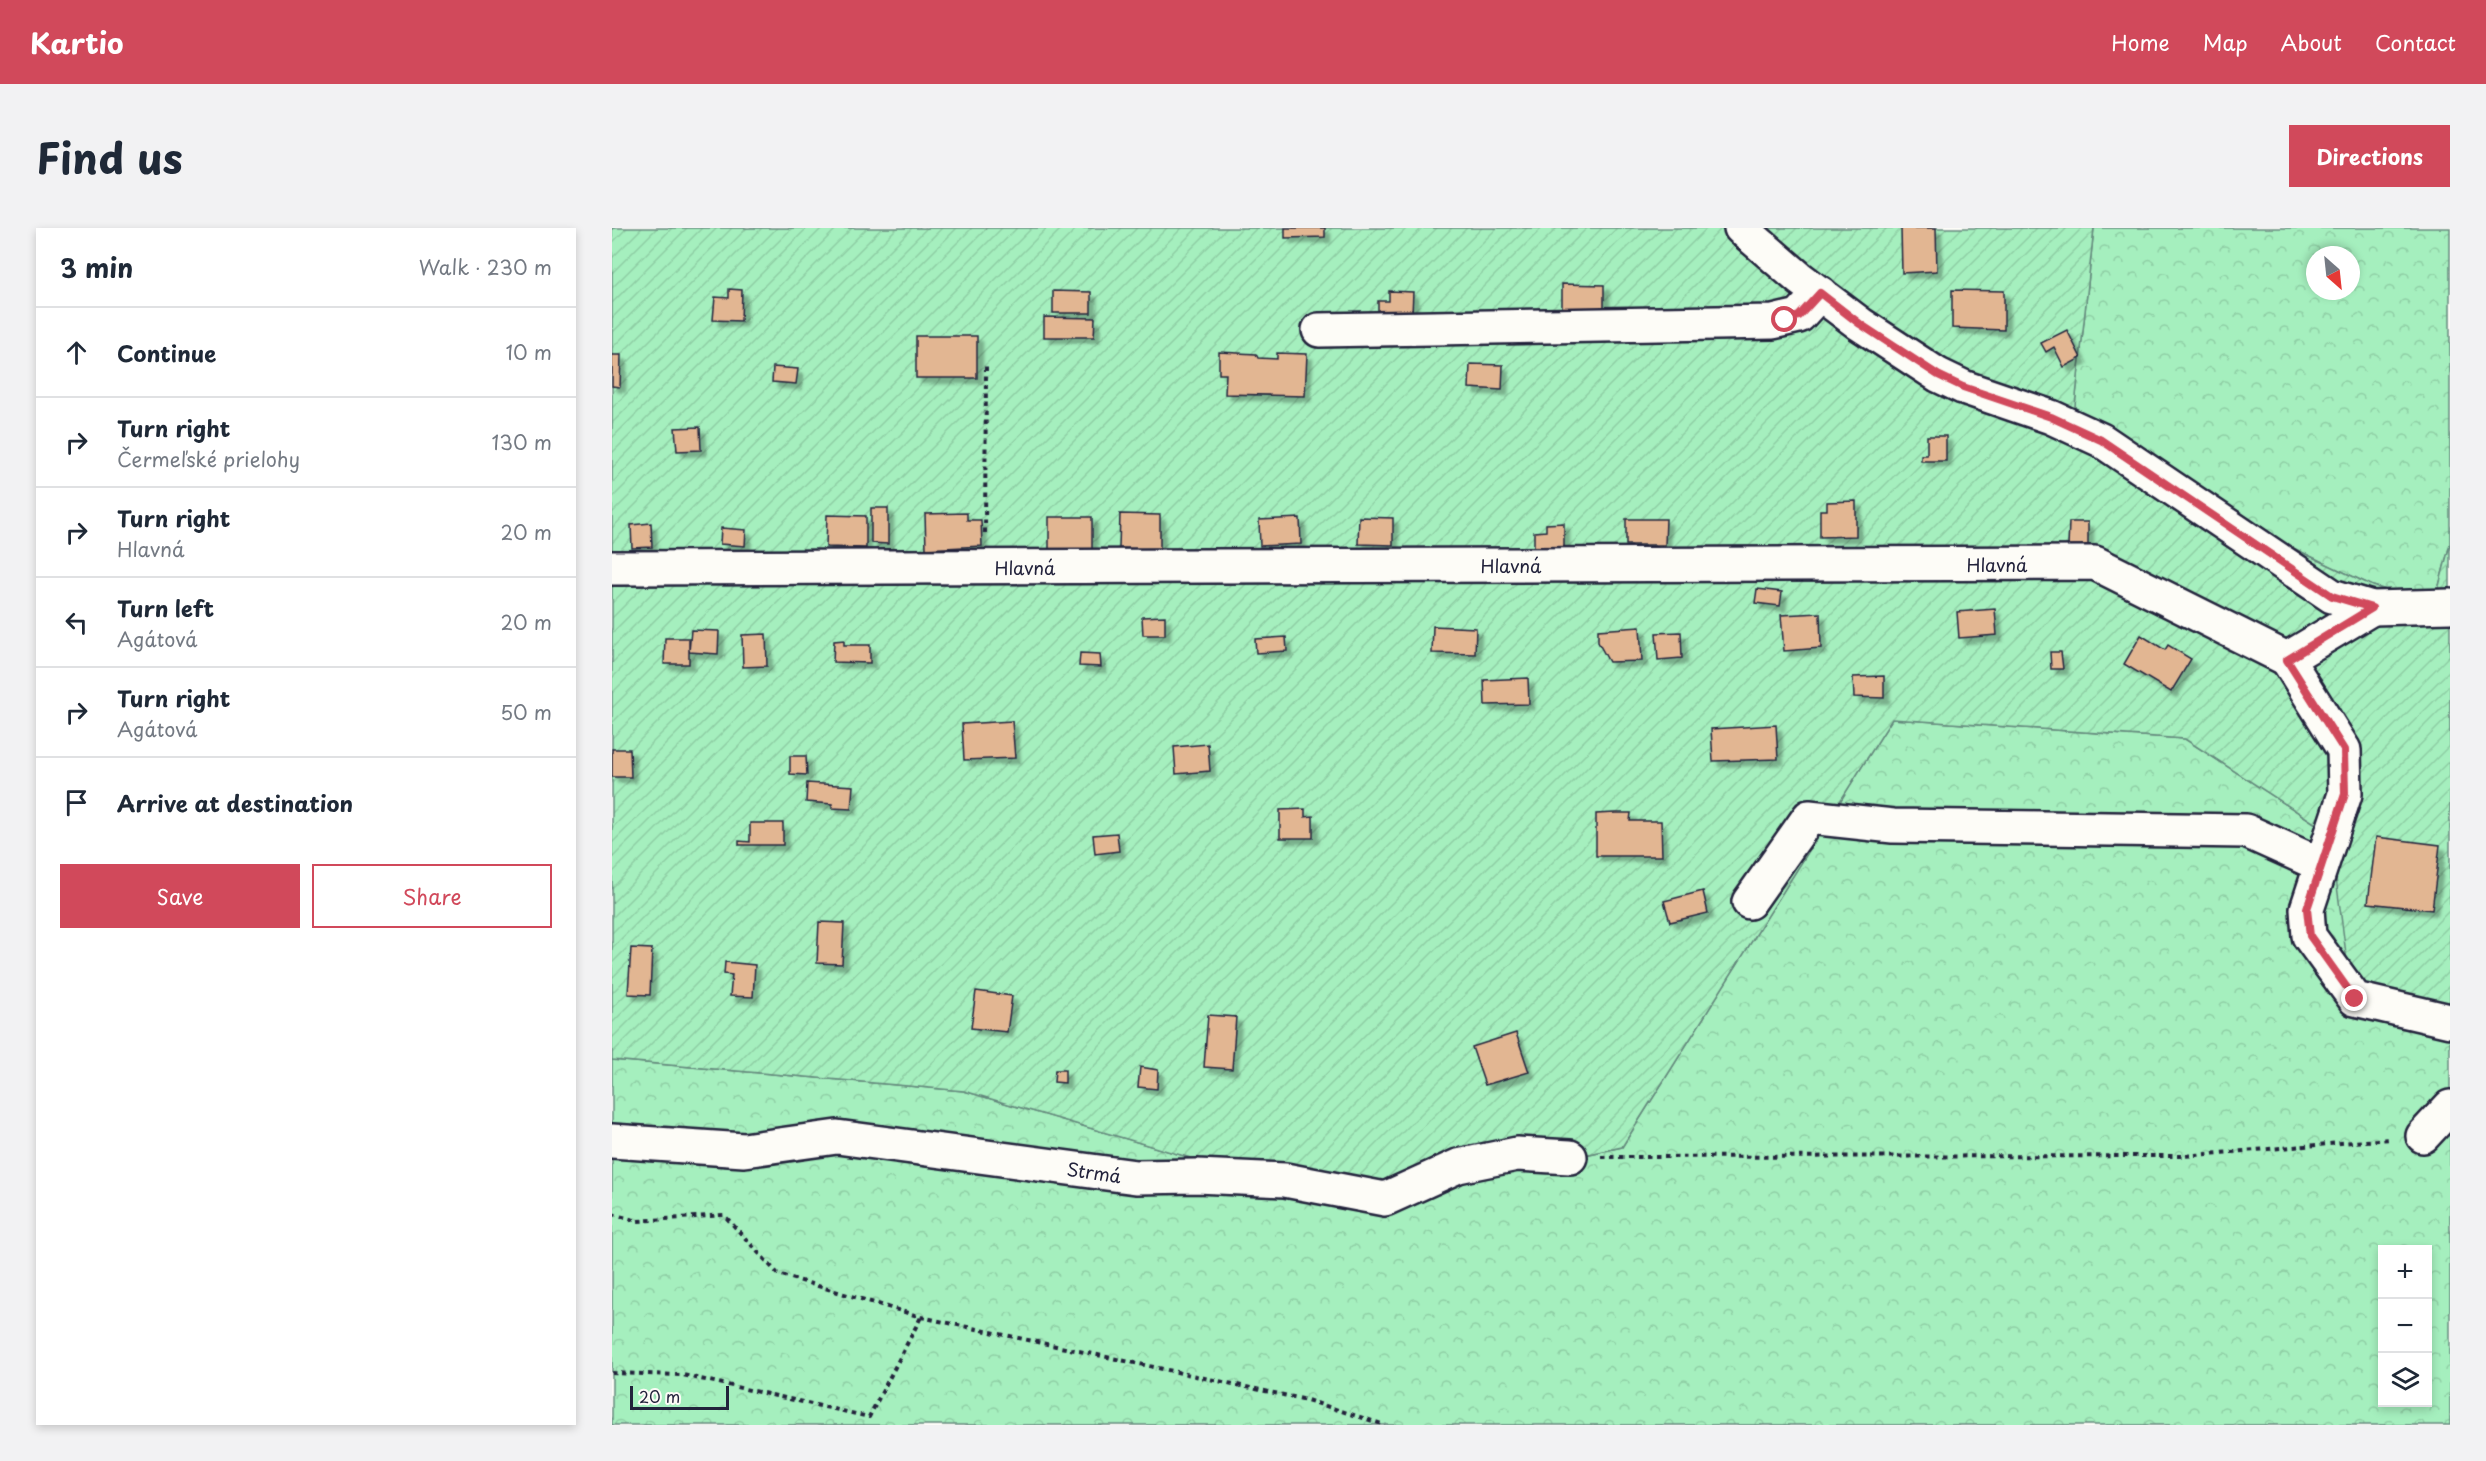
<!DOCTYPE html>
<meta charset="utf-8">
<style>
body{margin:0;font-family:"Playpen Sans",sans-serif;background:#f2f2f3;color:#1f2937}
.controls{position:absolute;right:18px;bottom:18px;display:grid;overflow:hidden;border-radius:0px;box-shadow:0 3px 9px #0003}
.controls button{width:54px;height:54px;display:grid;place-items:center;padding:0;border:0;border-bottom:2px solid #e0e1e3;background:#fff;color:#1f2937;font:30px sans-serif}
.compass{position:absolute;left:1694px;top:18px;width:54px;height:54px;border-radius:50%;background:#fff;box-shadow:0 3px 9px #0003;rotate:153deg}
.scale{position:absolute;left:18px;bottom:15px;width:99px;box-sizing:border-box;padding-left:6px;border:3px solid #22223b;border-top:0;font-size:16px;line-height:21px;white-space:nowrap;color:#22223b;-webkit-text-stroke:4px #fdfcf7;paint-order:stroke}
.stop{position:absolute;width:18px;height:18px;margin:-14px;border:4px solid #d1495b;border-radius:50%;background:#fff}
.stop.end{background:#d1495b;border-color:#fff;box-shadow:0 2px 6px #0008}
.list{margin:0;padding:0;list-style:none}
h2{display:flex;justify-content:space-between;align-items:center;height:78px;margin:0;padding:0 24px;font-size:26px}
h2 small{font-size:20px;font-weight:400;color:#747a83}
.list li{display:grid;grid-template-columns:39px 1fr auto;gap:18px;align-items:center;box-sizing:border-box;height:90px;padding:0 24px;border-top:2px solid #e0e1e3}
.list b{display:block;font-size:22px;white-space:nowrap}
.list p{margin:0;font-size:20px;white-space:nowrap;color:#747a83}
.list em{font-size:20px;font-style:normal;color:#747a83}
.actions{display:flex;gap:12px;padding:18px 24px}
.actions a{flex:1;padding:14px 0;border:2px solid #d1495b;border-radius:0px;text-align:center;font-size:21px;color:#d1495b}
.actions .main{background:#d1495b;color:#fff}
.icon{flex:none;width:33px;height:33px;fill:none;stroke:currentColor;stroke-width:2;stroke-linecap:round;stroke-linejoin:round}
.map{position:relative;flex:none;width:1838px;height:1197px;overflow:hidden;border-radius:0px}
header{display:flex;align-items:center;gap:36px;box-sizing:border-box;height:84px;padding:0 30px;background:#d1495b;color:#fff}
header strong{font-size:28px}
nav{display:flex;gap:33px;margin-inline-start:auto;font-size:21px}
.intro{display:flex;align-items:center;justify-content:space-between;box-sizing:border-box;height:144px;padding:0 36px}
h1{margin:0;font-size:42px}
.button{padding:15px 27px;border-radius:0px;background:#d1495b;color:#fff;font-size:21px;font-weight:700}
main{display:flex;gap:36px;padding:0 36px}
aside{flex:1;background:#fff;border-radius:0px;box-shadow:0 3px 9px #0003}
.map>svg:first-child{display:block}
.forest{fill:url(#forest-crowns);stroke:#64887c;stroke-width:1.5;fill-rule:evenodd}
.garden{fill:url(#garden-furrows);stroke:#64887c;stroke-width:1.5}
.building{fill:#e2b692;stroke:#22223b;stroke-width:1.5;filter:url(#shadow)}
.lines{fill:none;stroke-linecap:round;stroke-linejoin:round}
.minor-casing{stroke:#22223b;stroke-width:38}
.path{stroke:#22223b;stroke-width:4;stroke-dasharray:4.5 4.5;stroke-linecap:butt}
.minor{stroke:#fdfcf7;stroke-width:33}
.route{stroke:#d1495b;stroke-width:8}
.labels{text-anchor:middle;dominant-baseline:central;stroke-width:5;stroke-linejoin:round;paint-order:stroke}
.street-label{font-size:18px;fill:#22223b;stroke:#fdfcf7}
</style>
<header>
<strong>Kartio</strong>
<nav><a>Home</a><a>Map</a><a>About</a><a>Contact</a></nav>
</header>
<div class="intro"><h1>Find us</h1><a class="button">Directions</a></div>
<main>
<aside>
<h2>3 min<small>Walk · 230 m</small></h2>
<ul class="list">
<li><svg class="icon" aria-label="ahead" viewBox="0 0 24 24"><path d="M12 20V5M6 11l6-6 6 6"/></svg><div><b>Continue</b></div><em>10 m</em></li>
<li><svg class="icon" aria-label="right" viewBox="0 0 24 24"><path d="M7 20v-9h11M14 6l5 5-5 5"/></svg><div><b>Turn right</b><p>Čermeľské prielohy</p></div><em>130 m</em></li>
<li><svg class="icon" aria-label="right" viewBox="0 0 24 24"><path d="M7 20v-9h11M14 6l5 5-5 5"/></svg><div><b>Turn right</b><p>Hlavná</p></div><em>20 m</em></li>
<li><svg class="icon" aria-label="left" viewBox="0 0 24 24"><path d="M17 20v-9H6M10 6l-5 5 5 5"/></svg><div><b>Turn left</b><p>Agátová</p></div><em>20 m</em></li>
<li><svg class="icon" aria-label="right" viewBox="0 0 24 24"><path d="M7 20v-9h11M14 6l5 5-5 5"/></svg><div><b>Turn right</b><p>Agátová</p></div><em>50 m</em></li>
<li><svg class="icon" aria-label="arrive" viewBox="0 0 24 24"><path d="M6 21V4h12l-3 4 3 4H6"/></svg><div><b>Arrive at destination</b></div></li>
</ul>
<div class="actions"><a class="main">Save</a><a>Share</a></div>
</aside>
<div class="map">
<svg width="1838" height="1197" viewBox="0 0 1838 1197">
<defs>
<pattern id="forest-crowns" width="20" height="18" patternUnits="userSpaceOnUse" patternTransform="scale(1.5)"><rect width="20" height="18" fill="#a5efbe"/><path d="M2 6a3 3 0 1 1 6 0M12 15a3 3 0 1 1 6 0" fill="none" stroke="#8ecda4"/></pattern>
<pattern id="garden-furrows" width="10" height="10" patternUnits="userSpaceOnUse" patternTransform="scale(1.5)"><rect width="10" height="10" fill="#a5efbe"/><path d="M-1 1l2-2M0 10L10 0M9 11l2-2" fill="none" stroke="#8ecda4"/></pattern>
<filter id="shadow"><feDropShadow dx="5.5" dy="5.5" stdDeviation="1.5" flood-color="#0004"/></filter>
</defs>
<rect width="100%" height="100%" fill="#fdfcf7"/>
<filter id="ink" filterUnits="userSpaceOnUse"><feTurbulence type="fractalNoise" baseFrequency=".0167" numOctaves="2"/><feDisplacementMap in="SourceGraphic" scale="12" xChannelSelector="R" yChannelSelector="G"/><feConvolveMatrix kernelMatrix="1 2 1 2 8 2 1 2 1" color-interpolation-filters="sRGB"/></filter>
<g filter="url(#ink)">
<g class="forest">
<path d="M1482 0H1838V316L1822 377 1761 358 1459 214ZM1703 27H1739V63H1703Z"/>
<path d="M1280 491 1573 511 1718 605 1838 780V1197H0V832L352 863 738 977 1010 919ZM1770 1022H1816V1174H1770Z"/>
</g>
<polygon class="garden" points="0,0 1482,0 1459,215 1761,358 1822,377 1838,316 1838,780 1740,771 1718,605 1573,511 1280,491 1010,919 738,977 352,863 0,832"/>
<g class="building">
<polygon points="673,0 713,0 713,9 673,10"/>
<polygon points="1289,0 1324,0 1325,43 1290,45"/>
<polygon points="950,56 992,57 992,87 950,86"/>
<polygon points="117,61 130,62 129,93 101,92 103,69 117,70"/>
<polygon points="1340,62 1392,63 1392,102 1340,100"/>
<polygon points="441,63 479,64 479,85 441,85"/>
<polygon points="777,63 801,64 800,86 766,86 766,73 777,73"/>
<polygon points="432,89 483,90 482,109 432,109"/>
<polygon points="1455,102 1469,130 1452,139 1442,119 1434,124 1429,115"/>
<rect x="304" y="108" width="61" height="42"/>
<polygon points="607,124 644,126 646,130 665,131 665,125 695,126 693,168 613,166 614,146 607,146"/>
<polygon points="0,127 9,127 8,159 0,158"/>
<polygon points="858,136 891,137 890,162 857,160"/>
<polygon points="161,139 186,141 184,156 160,154"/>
<polygon points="88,199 89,222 65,223 63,200"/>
<polygon points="1315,208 1334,208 1334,233 1309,233 1309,227 1315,227"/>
<polygon points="1244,273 1244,308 1208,309 1208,282 1215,282 1215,274"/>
<polygon points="259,280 276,280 276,316 259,315"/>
<polygon points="355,285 355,292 369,292 370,318 314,321 313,286"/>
<polygon points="508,286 548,287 548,322 507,320"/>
<polygon points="215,287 254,288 254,320 214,319"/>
<rect x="437" y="289" width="43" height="33"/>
<polygon points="747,289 781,290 781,317 746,316"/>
<polygon points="688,290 689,316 648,318 647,292"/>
<polygon points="1014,291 1054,291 1053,317 1014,317"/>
<polygon points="1457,294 1476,294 1476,319 1456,318"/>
<polygon points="39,295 40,319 20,320 19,297"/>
<polygon points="952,295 952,319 922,320 922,304 934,303 934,296"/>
<polygon points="109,300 134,302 133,318 108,316"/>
<polygon points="1145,361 1170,364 1168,378 1143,375"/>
<polygon points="1383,381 1385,407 1347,410 1345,384"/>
<polygon points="1208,385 1209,420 1172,423 1169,387"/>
<polygon points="553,388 553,407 531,407 530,389"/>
<polygon points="821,398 864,400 863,426 820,425"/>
<polygon points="1028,399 1030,433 997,434 986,414 986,402"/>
<polygon points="79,402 107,403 106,426 77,424"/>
<polygon points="1069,404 1070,430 1046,432 1044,405"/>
<polygon points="154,406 155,438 131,439 130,407"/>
<polygon points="1529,407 1553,422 1556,417 1579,431 1559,464 1512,436"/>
<polygon points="674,409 675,423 644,425 643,411"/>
<polygon points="53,410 77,410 77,436 52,436"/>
<polygon points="232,412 232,417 258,417 258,435 221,434 222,413"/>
<polygon points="1438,424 1449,424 1451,441 1439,441"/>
<polygon points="468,425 488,426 489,439 467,438"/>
<polygon points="1272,448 1272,470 1242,469 1241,449"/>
<polygon points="916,450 917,476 873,477 872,452"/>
<polygon points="400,493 403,530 352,532 350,496"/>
<polygon points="1164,497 1166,531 1101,533 1099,501"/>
<polygon points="596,516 598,543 564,546 562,519"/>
<polygon points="0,521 18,521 19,549 0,549"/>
<polygon points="178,528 194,528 195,547 178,546"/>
<polygon points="195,555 241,558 239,581 220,580 220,576 194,574"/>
<polygon points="693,581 693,589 701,588 701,610 668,610 668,582"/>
<polygon points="1003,585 1019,585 1018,593 1049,593 1050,628 984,628 984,586"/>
<polygon points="138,595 171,595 171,617 127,617 127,613 138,614"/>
<polygon points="505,605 507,623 483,626 481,607"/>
<polygon points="1764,609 1828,617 1820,682 1756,675"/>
<polygon points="1091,663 1096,685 1058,694 1052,673"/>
<polygon points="207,694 232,695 230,736 205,735"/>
<polygon points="19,720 40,721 38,767 16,766"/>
<polygon points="113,734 143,737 141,769 118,768 120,747 112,746"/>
<polygon points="364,763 400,768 395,804 359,800"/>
<polygon points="596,787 624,789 620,841 592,839"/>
<polygon points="904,805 917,844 873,857 860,819"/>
<polygon points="528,839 546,842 545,861 526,859"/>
<polygon points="443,842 453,842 453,855 442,854"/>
</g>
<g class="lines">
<defs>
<g id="minor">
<polyline points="1129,0 1187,50 1248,96 1326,147 1351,159 1439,189 1489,212 1720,368 1760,380 1838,378"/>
<polyline points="707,102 1161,94 1187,88 1208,65"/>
<polyline points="0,340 1483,335 1675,431 1760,380"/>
<polyline points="1675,431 1732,522 1733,566 1695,681 1697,708 1743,771 1838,793"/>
<polyline points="1137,674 1197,589 1281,598 1634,603 1709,637"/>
<polyline points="1811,908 1838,879"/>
<polyline points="0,913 132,922 225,909 524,949 585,948 673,952 773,971 846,938 905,926 958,929"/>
</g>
</defs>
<use href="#minor" class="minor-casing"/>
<g class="path">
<polyline points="373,305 374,138"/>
<polyline points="989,929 1571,928 1778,911"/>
<polyline points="0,986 26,993 112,987 166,1046 309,1089 695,1172 773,1197"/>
<polyline points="0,1145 71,1147 257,1189 309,1089"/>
</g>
<use href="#minor" class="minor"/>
</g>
</g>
<g class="lines" filter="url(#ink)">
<polyline class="route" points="1173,92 1187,88 1208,65 1248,96 1326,147 1351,159 1439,189 1489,212 1720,368 1760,380 1675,432 1732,522 1733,566 1695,681 1698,708 1743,771"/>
</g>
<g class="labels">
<g class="street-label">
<text x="1385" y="336">Hlavná</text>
<text x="899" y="337">Hlavná</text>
<text x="413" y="339">Hlavná</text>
<text transform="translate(482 944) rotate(8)">Strmá</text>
</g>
</g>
</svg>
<div class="controls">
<button>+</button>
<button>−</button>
<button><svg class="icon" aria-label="layers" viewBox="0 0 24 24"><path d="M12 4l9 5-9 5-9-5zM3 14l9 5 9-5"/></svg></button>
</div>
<svg class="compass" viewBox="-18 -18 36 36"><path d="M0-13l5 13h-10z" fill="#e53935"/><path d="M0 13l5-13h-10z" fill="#747a83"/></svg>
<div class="scale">20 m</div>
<div class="stop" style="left:1173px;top:92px"></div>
<div class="stop end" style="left:1743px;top:771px"></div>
</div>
</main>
